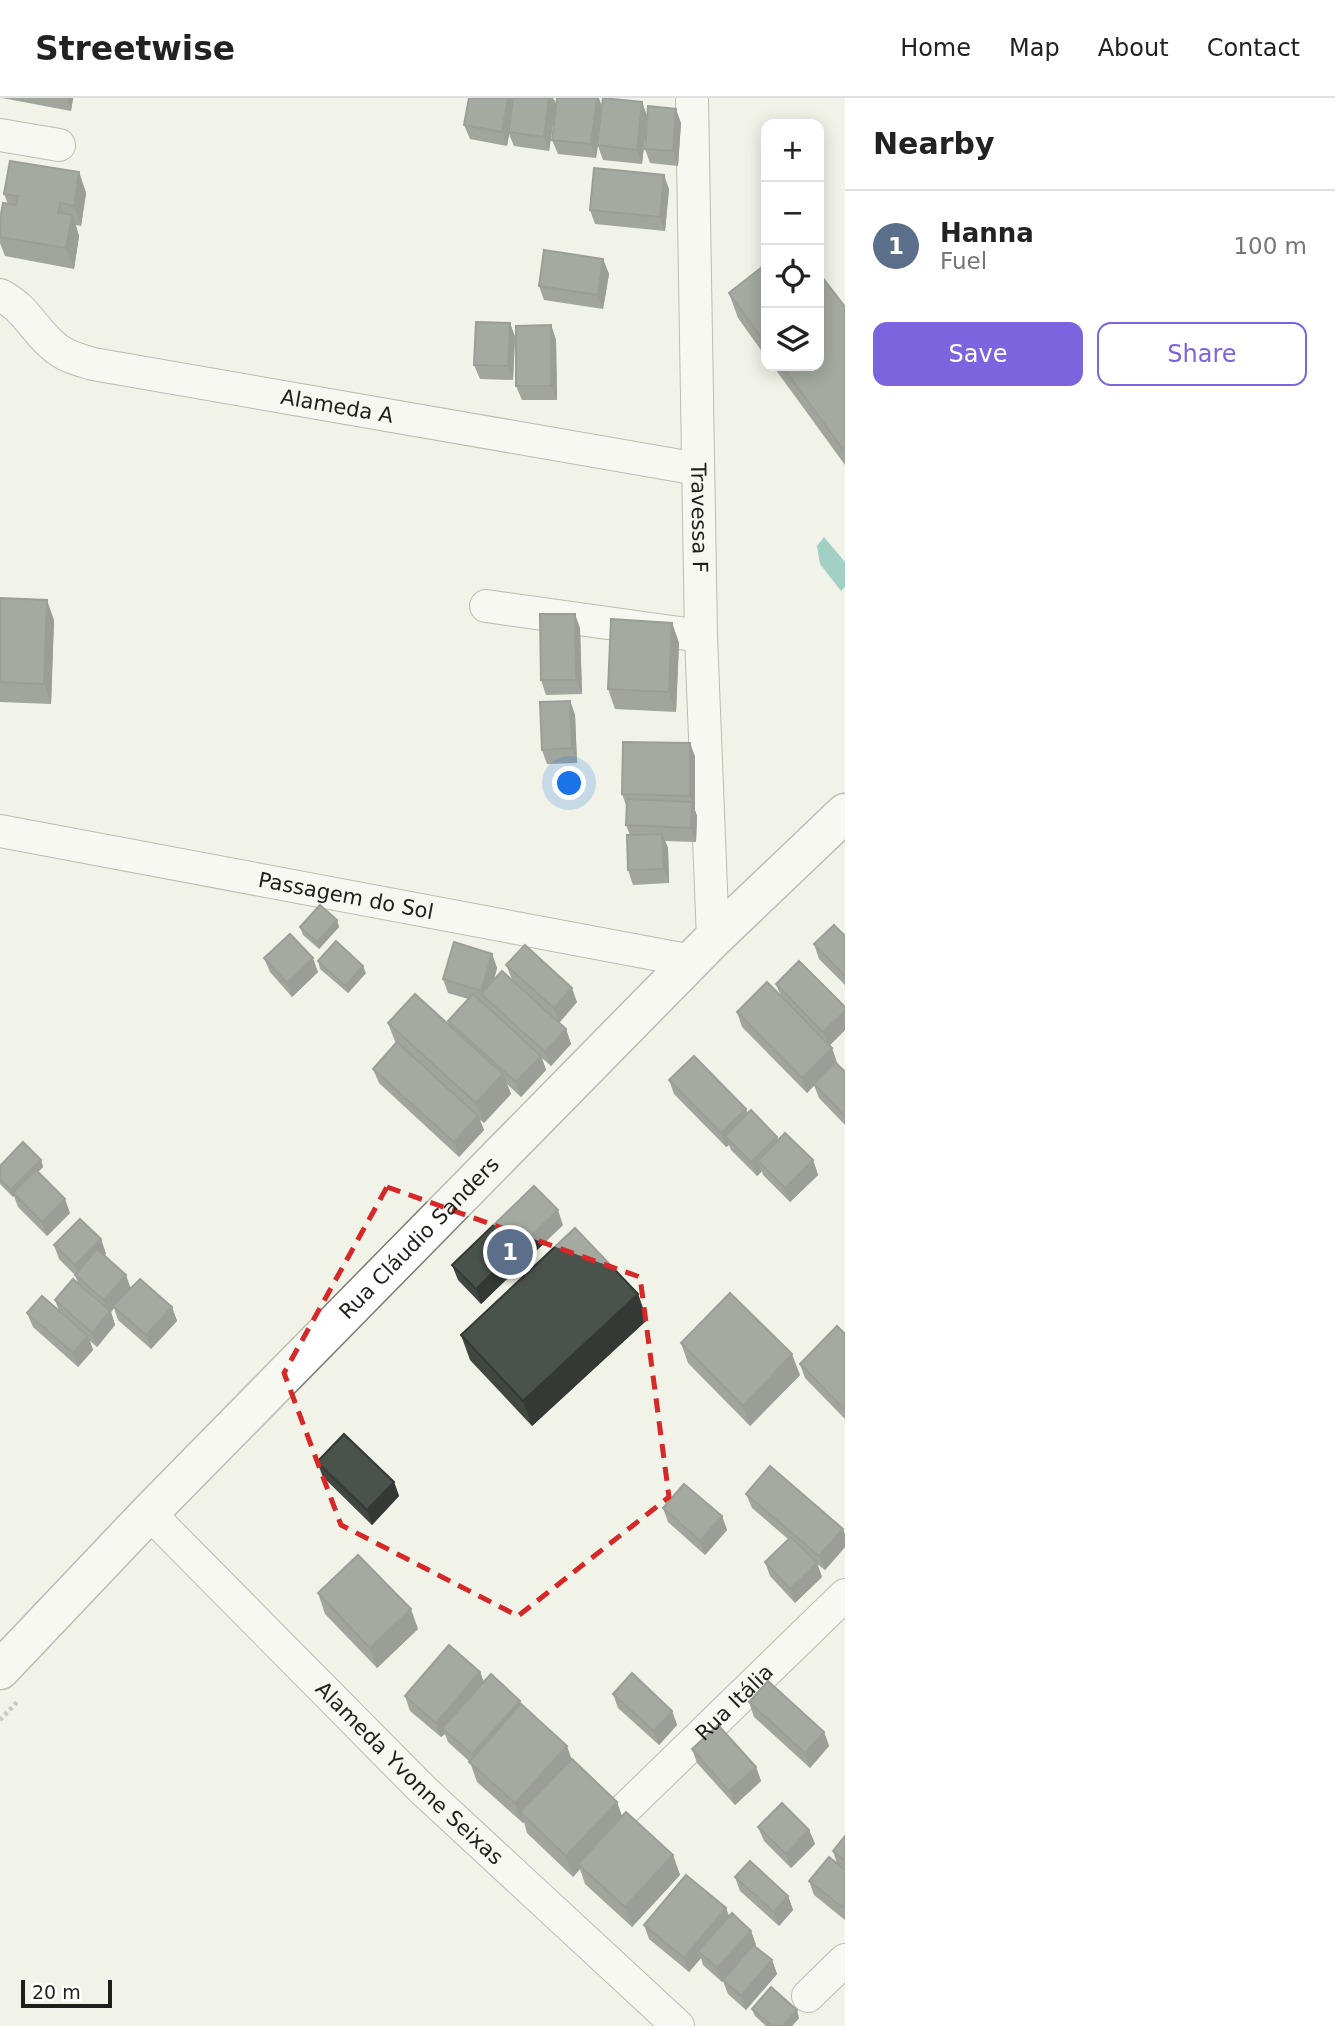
<!DOCTYPE html>
<meta charset="utf-8">
<style>
body{margin:0;font-family:"DejaVu Sans",sans-serif;background:#f2f2f2;color:#222}
.controls{position:absolute;right:21px;top:21px;display:grid;overflow:hidden;border-radius:14px;box-shadow:0 4px 18px #0003}
.controls button{width:63px;height:63px;display:grid;place-items:center;padding:0;border:0;border-bottom:2px solid #e0e0e0;background:#fff;color:#222;font:35px sans-serif}
.scale{position:absolute;left:21px;bottom:18px;width:91px;box-sizing:border-box;padding-left:7px;border:4px solid #1e1f1b;border-top:0;font-size:19px;line-height:24px;white-space:nowrap;color:#1e1f1b;-webkit-text-stroke:5px #fff;paint-order:stroke}
.you{position:absolute;left:570px;top:686px;width:24px;height:24px;margin:-18px;border:5px solid #fff;border-radius:50%;background:#1a73e8;box-shadow:0 0 0 10px #1a73e833}
.badge{display:grid;place-items:center;width:46px;height:46px;border-radius:50%;background:#7c64df;color:#fff;font-size:23px;font-weight:700}
.pin{position:absolute;translate:-50% -50%;border:4px solid #fff;box-shadow:0 2px 7px #0006}
.list{margin:0;padding:0;list-style:none}
h2{display:flex;justify-content:space-between;align-items:center;height:91px;margin:0;padding:0 28px;font-size:30px}
h2 small{font-size:23px;font-weight:400;color:#767676}
.list li{display:grid;grid-template-columns:46px 1fr auto;gap:21px;align-items:center;box-sizing:border-box;height:112px;padding:0 28px;border-top:2px solid #e0e0e0}
.list b{display:block;font-size:26px;white-space:nowrap}
.list p{margin:0;font-size:23px;white-space:nowrap;color:#767676}
.list em{font-size:23px;font-style:normal;color:#767676}
.actions{display:flex;gap:14px;padding:21px 28px}
.actions a{flex:1;padding:16px 0;border:2px solid #7c64df;border-radius:14px;text-align:center;font-size:24px;color:#7c64df}
.actions .main{background:#7c64df;color:#fff}
.icon{flex:none;width:38px;height:38px;fill:none;stroke:currentColor;stroke-width:2;stroke-linecap:round;stroke-linejoin:round}
.map{position:relative;flex:none;width:845px;height:1928px;overflow:hidden}
header{display:flex;align-items:center;gap:42px;box-sizing:border-box;height:98px;padding:0 35px;background:#fff;border-bottom:2px solid #e0e0e0}
header strong{font-size:33px}
nav{display:flex;gap:38px;margin-inline-start:auto;font-size:24px}
main{display:flex}
aside{flex:1;background:#fff}
.map>svg:first-child{display:block}
.water{fill:#44a79c}
.lines{fill:none;stroke-linecap:round;stroke-linejoin:round}
.street-casing{stroke:#7b7d73;stroke-width:34}
.secondary-casing{stroke:#7b7d73;stroke-width:41}
.path{stroke:#999b93;stroke-width:4.5;stroke-dasharray:3.5 3.5;stroke-linecap:butt}
.street{stroke:#fff;stroke-width:32}
.secondary{stroke:#fff;stroke-width:38}
.wall{fill:#404741}
.shaded-wall{fill:#343935}
.building{fill:#4a524c;stroke:#343935;stroke-width:2}
.marked{fill:none;stroke:#d62828;stroke-width:5;stroke-dasharray:14 9;stroke-linejoin:round}
.labels{text-anchor:middle;dominant-baseline:central;stroke-width:7;stroke-linejoin:round;paint-order:stroke}
.street-label{font-size:21px;fill:#1e1f1b;stroke:#fff}
</style>
<header>
<strong>Streetwise</strong>
<nav><a>Home</a><a>Map</a><a>About</a><a>Contact</a></nav>
</header>
<main>
<div class="map">
<svg width="845" height="1928" viewBox="0 0 845 1928">
<rect width="100%" height="100%" fill="#f1f3e8"/>
<polygon class="water" points="824,439 845,464 845,489 841,493 820,466 817,448"/>
<g class="lines">
<defs>
<g id="street">
<path id="s1" d="M692 0 701 538 713 841"/>
<polyline points="0,37 59,47"/>
<path id="s2" d="M0 197C28 211 34 234 57 251 67 259 80 262 93 266L698 371"/>
<polyline points="486,508 701,538"/>
<path id="s3" d="M0 733 692 863"/>
<path id="s4" d="M149 1415 422 1691 678 1928"/>
<path id="s5" d="M624 1712 845 1497"/>
<polyline points="808,1898 845,1862"/>
</g>
<g id="secondary">
<path id="s6" d="M0 1572 149 1415 713 841 845 715"/>
</g>
</defs>
<use href="#street" class="street-casing"/>
<use href="#secondary" class="secondary-casing"/>
<polyline class="path" points="0,1622 18,1603"/>
<use href="#street" class="street"/>
<use href="#secondary" class="secondary"/>
</g>
<g class="wall">
<polygon points="2,0 73,0 71,13"/>
<polygon points="469,0 553,0 556,6 549,53 514,48 509,36 507,48 470,41 464,27"/>
<polygon points="642,4 647,18 681,25 678,68 650,65 645,51 647,23 642,66 603,62 598,48 596,60 558,56 552,42 602,9"/>
<polygon points="79,74 86,95 81,128 76,127 79,138 74,171 5,158 0,145 0,122 8,106 4,96"/>
<polygon points="669,91 665,133 595,126 590,112"/>
<polygon points="603,161 609,176 603,211 544,202 539,188"/>
<polygon points="766,166 766,259 738,220 729,195"/>
<polygon points="845,209 845,367 773,268 819,268"/>
<polygon points="510,225 515,239 513,282 480,281 474,267"/>
<polygon points="551,227 556,242 557,302 522,302 516,288"/>
<polygon points="0,500 54,522 51,606 0,604"/>
<polygon points="672,525 679,545 676,614 615,611 608,591"/>
<polygon points="580,530 582,596 546,597 541,582"/>
<polygon points="570,603 575,617 577,665 547,666 542,652"/>
<polygon points="690,645 695,659 695,712 697,718 696,744 665,743 668,750 669,785 633,787 628,772 630,737 626,727 626,707 622,696"/>
<polygon points="337,822 339,829 319,851 303,837 300,829"/>
<polygon points="845,838 845,887 819,861 814,846"/>
<polygon points="492,856 497,870 494,882 566,931 571,946 551,968 542,960 546,972 521,999 507,986 511,996 484,1025 480,1022 484,1032 459,1059 379,985 373,971 396,946 388,925 449,927 448,923 468,901 448,895 443,881"/>
<polygon points="264,860 318,874 292,899 270,874"/>
<polygon points="318,863 366,875 348,895 320,871"/>
<polygon points="506,867 577,904 559,925 512,881"/>
<polygon points="776,886 845,909 845,932 829,948 832,950 837,965 836,965 845,974 845,1027 819,1000 814,987 807,995 742,929 737,914 781,898"/>
<polygon points="669,982 747,1016 779,1042 813,1062 818,1077 790,1104 763,1077 762,1073 757,1078 731,1052 729,1047 726,1049 674,996"/>
<polygon points="41,1062 43,1069 38,1074 70,1115 47,1138 18,1109 14,1098 13,1099 0,1086 0,1068"/>
<polygon points="563,1127 481,1206 458,1182 452,1167"/>
<polygon points="101,1141 106,1156 104,1157 131,1190 172,1209 177,1223 151,1251 118,1222 114,1210 111,1214 115,1227 97,1249 90,1243 93,1252 78,1269 33,1229 27,1215 59,1213 55,1202 78,1185 75,1177 59,1161 54,1147"/>
<polygon points="638,1196 647,1222 532,1328 470,1262 461,1237"/>
<polygon points="845,1236 845,1321 805,1280 800,1266"/>
<polygon points="681,1245 800,1277 750,1328 688,1265"/>
<polygon points="317,1364 394,1384 399,1398 372,1427 322,1378"/>
<polygon points="746,1396 843,1431 845,1437 845,1449 825,1472 817,1466 822,1479 795,1505 770,1478 765,1464 788,1441 752,1410"/>
<polygon points="663,1410 722,1418 727,1432 705,1457 668,1424"/>
<polygon points="318,1495 418,1531 377,1570 325,1516"/>
<polygon points="480,1574 484,1584 522,1607 572,1661 617,1704 622,1718 673,1757 680,1777 632,1829 585,1786 580,1771 573,1779 527,1735 524,1724 523,1725 477,1684 470,1664 448,1644 445,1636 441,1639 410,1613 405,1598"/>
<polygon points="613,1596 672,1613 677,1627 659,1647 618,1610"/>
<polygon points="749,1604 824,1634 829,1648 810,1670 754,1619"/>
<polygon points="692,1651 756,1669 761,1683 735,1707 697,1665"/>
<polygon points="758,1729 809,1732 815,1746 791,1770 764,1743"/>
<polygon points="845,1738 845,1822 814,1797 809,1783 837,1766 833,1753"/>
<polygon points="735,1779 788,1798 793,1812 779,1828 740,1793"/>
<polygon points="726,1810 729,1818 751,1833 756,1847 755,1848 772,1862 777,1876 746,1912 728,1896 723,1883 722,1884 703,1867 701,1860 689,1874 649,1841 644,1827"/>
<polygon points="752,1911 799,1920 792,1928 766,1928 755,1918"/>
</g>
<g class="shaded-wall">
<polygon points="67,0 73,0 71,13"/>
<polygon points="508,0 516,0 507,48 502,34"/>
<polygon points="549,0 553,0 556,6 549,53 544,39"/>
<polygon points="597,0 599,0 602,9 596,60 591,46"/>
<polygon points="642,4 647,18 642,66 637,52"/>
<polygon points="676,11 681,25 678,68 673,53"/>
<polygon points="79,74 86,95 81,128 74,108"/>
<polygon points="664,77 669,91 665,133 660,119"/>
<polygon points="60,105 67,125 58,115"/>
<polygon points="72,117 79,138 74,171 66,150"/>
<polygon points="603,161 609,176 603,211 598,197"/>
<polygon points="510,225 515,239 513,282 508,268"/>
<polygon points="551,227 556,242 557,302 551,288"/>
<polygon points="47,502 54,522 51,606 44,586"/>
<polygon points="575,516 580,530 582,596 576,582"/>
<polygon points="672,525 679,545 676,614 669,594"/>
<polygon points="570,603 575,617 577,665 572,650"/>
<polygon points="690,645 695,659 695,712 690,698"/>
<polygon points="692,704 697,718 696,744 691,730"/>
<polygon points="662,736 668,750 669,785 664,771"/>
<polygon points="337,822 339,829 319,851 317,844"/>
<polygon points="492,856 497,870 488,901 482,896 481,893"/>
<polygon points="313,860 318,874 292,899 287,885"/>
<polygon points="363,868 366,875 348,895 345,888"/>
<polygon points="572,890 577,904 559,925 554,910"/>
<polygon points="845,913 845,932 829,948 823,934"/>
<polygon points="566,931 571,946 551,968 545,954"/>
<polygon points="832,950 837,965 807,995 802,980"/>
<polygon points="541,958 546,972 521,999 516,984"/>
<polygon points="503,976 511,996 484,1025 476,1005"/>
<polygon points="746,1011 751,1025 725,1038 729,1047 726,1049 721,1035"/>
<polygon points="478,1018 484,1032 459,1059 454,1044"/>
<polygon points="777,1039 783,1053 758,1063 762,1073 757,1078 751,1064"/>
<polygon points="41,1062 43,1069 15,1097 13,1095 14,1098 13,1099 11,1092"/>
<polygon points="813,1062 818,1077 790,1104 785,1090"/>
<polygon points="65,1101 70,1115 47,1138 42,1124"/>
<polygon points="558,1112 563,1127 481,1206 476,1191"/>
<polygon points="101,1141 106,1156 80,1181 75,1167"/>
<polygon points="126,1177 131,1191 113,1208 114,1210 111,1214 115,1227 97,1249 92,1235 108,1215 104,1202"/>
<polygon points="638,1196 647,1222 532,1328 523,1303"/>
<polygon points="172,1209 177,1223 151,1251 146,1237"/>
<polygon points="88,1238 93,1252 78,1269 73,1255"/>
<polygon points="792,1256 800,1277 750,1328 743,1308"/>
<polygon points="394,1384 399,1398 372,1427 367,1412"/>
<polygon points="722,1418 727,1432 705,1457 700,1443"/>
<polygon points="843,1431 845,1437 845,1449 825,1472 819,1458"/>
<polygon points="817,1465 822,1479 795,1505 790,1491"/>
<polygon points="411,1511 418,1531 377,1570 370,1550"/>
<polygon points="480,1574 485,1588 442,1630 445,1636 441,1639 436,1625"/>
<polygon points="520,1603 525,1617 477,1671 472,1656"/>
<polygon points="672,1613 677,1627 659,1647 654,1633"/>
<polygon points="824,1634 829,1648 810,1670 805,1655"/>
<polygon points="567,1648 574,1668 520,1714 524,1724 523,1725 515,1705"/>
<polygon points="756,1669 761,1683 735,1707 729,1693"/>
<polygon points="617,1704 624,1725 578,1766 580,1771 573,1779 566,1758"/>
<polygon points="809,1732 815,1746 791,1770 786,1756"/>
<polygon points="673,1757 680,1777 632,1829 625,1809"/>
<polygon points="788,1798 793,1812 779,1828 774,1814"/>
<polygon points="726,1810 731,1824 698,1853 701,1860 689,1874 684,1860"/>
<polygon points="751,1833 756,1847 722,1884 717,1870"/>
<polygon points="772,1862 777,1876 746,1912 741,1898"/>
<polygon points="797,1912 799,1920 792,1928 783,1928"/>
</g>
<g class="building">
<polygon points="469,0 508,0 502,34 464,27"/>
<polygon points="513,0 549,0 544,39 509,34"/>
<polygon points="557,0 597,0 591,46 552,42"/>
<polygon points="603,0 642,4 637,52 597,47"/>
<polygon points="648,8 676,11 673,53 645,51"/>
<polygon points="10,63 79,74 74,108 60,105 58,115 72,117 66,150 0,139 0,122 3,105 16,107 18,98 4,96"/>
<polygon points="594,70 664,77 660,119 590,112"/>
<polygon points="544,152 603,161 598,197 539,188"/>
<polygon points="766,166 766,246 729,195"/>
<polygon points="819,175 845,209 845,354 782,268 819,268"/>
<polygon points="476,224 510,225 508,268 474,267"/>
<polygon points="551,227 551,288 516,288 516,228"/>
<polygon points="0,500 47,502 44,586 0,584"/>
<polygon points="540,516 575,516 576,582 541,582"/>
<polygon points="611,521 672,525 669,594 608,591"/>
<polygon points="570,603 572,650 542,652 540,604"/>
<polygon points="623,644 690,645 690,698 622,696"/>
<polygon points="627,701 692,704 691,730 626,727"/>
<polygon points="662,736 664,771 628,772 627,737"/>
<polygon points="320,807 337,822 317,844 300,829"/>
<polygon points="834,827 845,838 845,878 814,846"/>
<polygon points="290,836 313,860 287,885 264,860"/>
<polygon points="336,843 363,868 345,888 318,863"/>
<polygon points="454,844 492,856 481,893 443,881"/>
<polygon points="525,847 572,890 554,910 506,867"/>
<polygon points="799,863 845,909 845,913 823,934 776,886"/>
<polygon points="502,873 566,931 545,954 481,896"/>
<polygon points="767,884 832,950 802,980 737,914"/>
<polygon points="415,896 503,976 476,1005 388,925"/>
<polygon points="473,896 541,958 516,984 448,923"/>
<polygon points="397,944 478,1018 454,1044 373,971"/>
<polygon points="694,958 746,1011 721,1035 669,982"/>
<polygon points="835,964 845,974 845,1018 814,986"/>
<polygon points="751,1012 777,1039 751,1064 725,1038"/>
<polygon points="785,1035 813,1062 785,1090 758,1063"/>
<polygon points="23,1044 41,1062 11,1092 0,1081 0,1068"/>
<polygon points="36,1072 65,1101 42,1124 13,1095"/>
<polygon points="534,1088 558,1112 476,1191 452,1167"/>
<polygon points="80,1121 101,1141 75,1167 54,1147"/>
<polygon points="575,1130 638,1196 523,1303 461,1237"/>
<polygon points="97,1151 126,1177 104,1202 75,1177"/>
<polygon points="73,1181 110,1213 92,1235 55,1202"/>
<polygon points="140,1181 172,1209 146,1237 113,1208"/>
<polygon points="730,1195 792,1256 743,1308 681,1245"/>
<polygon points="42,1198 88,1238 73,1255 27,1215"/>
<polygon points="837,1228 845,1236 845,1307 843,1310 800,1266"/>
<polygon points="344,1336 394,1384 367,1412 317,1364"/>
<polygon points="770,1368 843,1431 819,1458 746,1396"/>
<polygon points="684,1386 722,1418 700,1443 663,1410"/>
<polygon points="791,1439 817,1465 790,1491 765,1464"/>
<polygon points="358,1457 411,1511 370,1550 318,1495"/>
<polygon points="449,1547 480,1574 436,1625 405,1598"/>
<polygon points="632,1575 672,1613 654,1633 613,1596"/>
<polygon points="491,1576 520,1603 472,1656 442,1630"/>
<polygon points="768,1583 824,1634 805,1655 749,1604"/>
<polygon points="521,1606 567,1648 515,1705 469,1664"/>
<polygon points="718,1627 756,1669 729,1693 692,1651"/>
<polygon points="572,1661 617,1704 566,1758 520,1714"/>
<polygon points="782,1705 809,1732 786,1756 758,1729"/>
<polygon points="626,1714 673,1757 625,1809 578,1766"/>
<polygon points="845,1738 845,1763 833,1753"/>
<polygon points="829,1759 845,1772 845,1806 842,1809 809,1783"/>
<polygon points="750,1763 788,1798 774,1814 735,1779"/>
<polygon points="686,1777 726,1810 684,1860 644,1827"/>
<polygon points="732,1815 751,1833 717,1870 698,1853"/>
<polygon points="753,1847 772,1862 741,1898 723,1882"/>
<polygon points="771,1889 797,1912 783,1928 772,1928 752,1911"/>
</g>
<path d="M0 0H845V1928H0ZM387 1089 640 1179 669 1399 518 1518 341 1427 284 1275Z" fill="#f1f3e8" fill-opacity=".55" fill-rule="evenodd"/>
<path class="marked" d="M387 1089 640 1179 669 1399 518 1518 341 1427 284 1275Z"/>
<g class="labels">
<g class="street-label">
<text stroke="none"><textPath href="#s2" startOffset="366">Alameda A</textPath></text>
<text stroke="none"><textPath href="#s1" startOffset="420">Travessa F</textPath></text>
<text stroke="none"><textPath href="#s3" startOffset="352">Passagem do Sol</textPath></text>
<text stroke="none"><textPath href="#s6" startOffset="602">Rua Cláudio Sanders</textPath></text>
<text stroke="none"><textPath href="#s5" startOffset="154">Rua Itália</textPath></text>
<text stroke="none"><textPath href="#s4" startOffset="368">Alameda Yvonne Seixas</textPath></text>
</g>
</g>
</svg>
<div class="controls">
<button>+</button>
<button>−</button>
<button><svg class="icon" aria-label="locate" viewBox="0 0 24 24"><circle cx="12" cy="12" r="6"/><path d="M12 2v4M12 18v4M2 12h4M18 12h4"/></svg></button>
<button><svg class="icon" aria-label="layers" viewBox="0 0 24 24"><path d="M12 4l9 5-9 5-9-5zM3 14l9 5 9-5"/></svg></button>
</div>
<div class="scale">20 m</div>
<div class="you"></div>
<div class="pin badge" style="left:510px;top:1154px;background:#5c6f8a">1</div>
</div>
<aside>
<h2>Nearby<small></small></h2>
<ul class="list">
<li><span class="badge" style="background:#5c6f8a">1</span><div><b>Hanna</b><p>Fuel</p></div><em>100 m</em></li>
</ul>
<div class="actions"><a class="main">Save</a><a>Share</a></div>
</aside>
</main>
